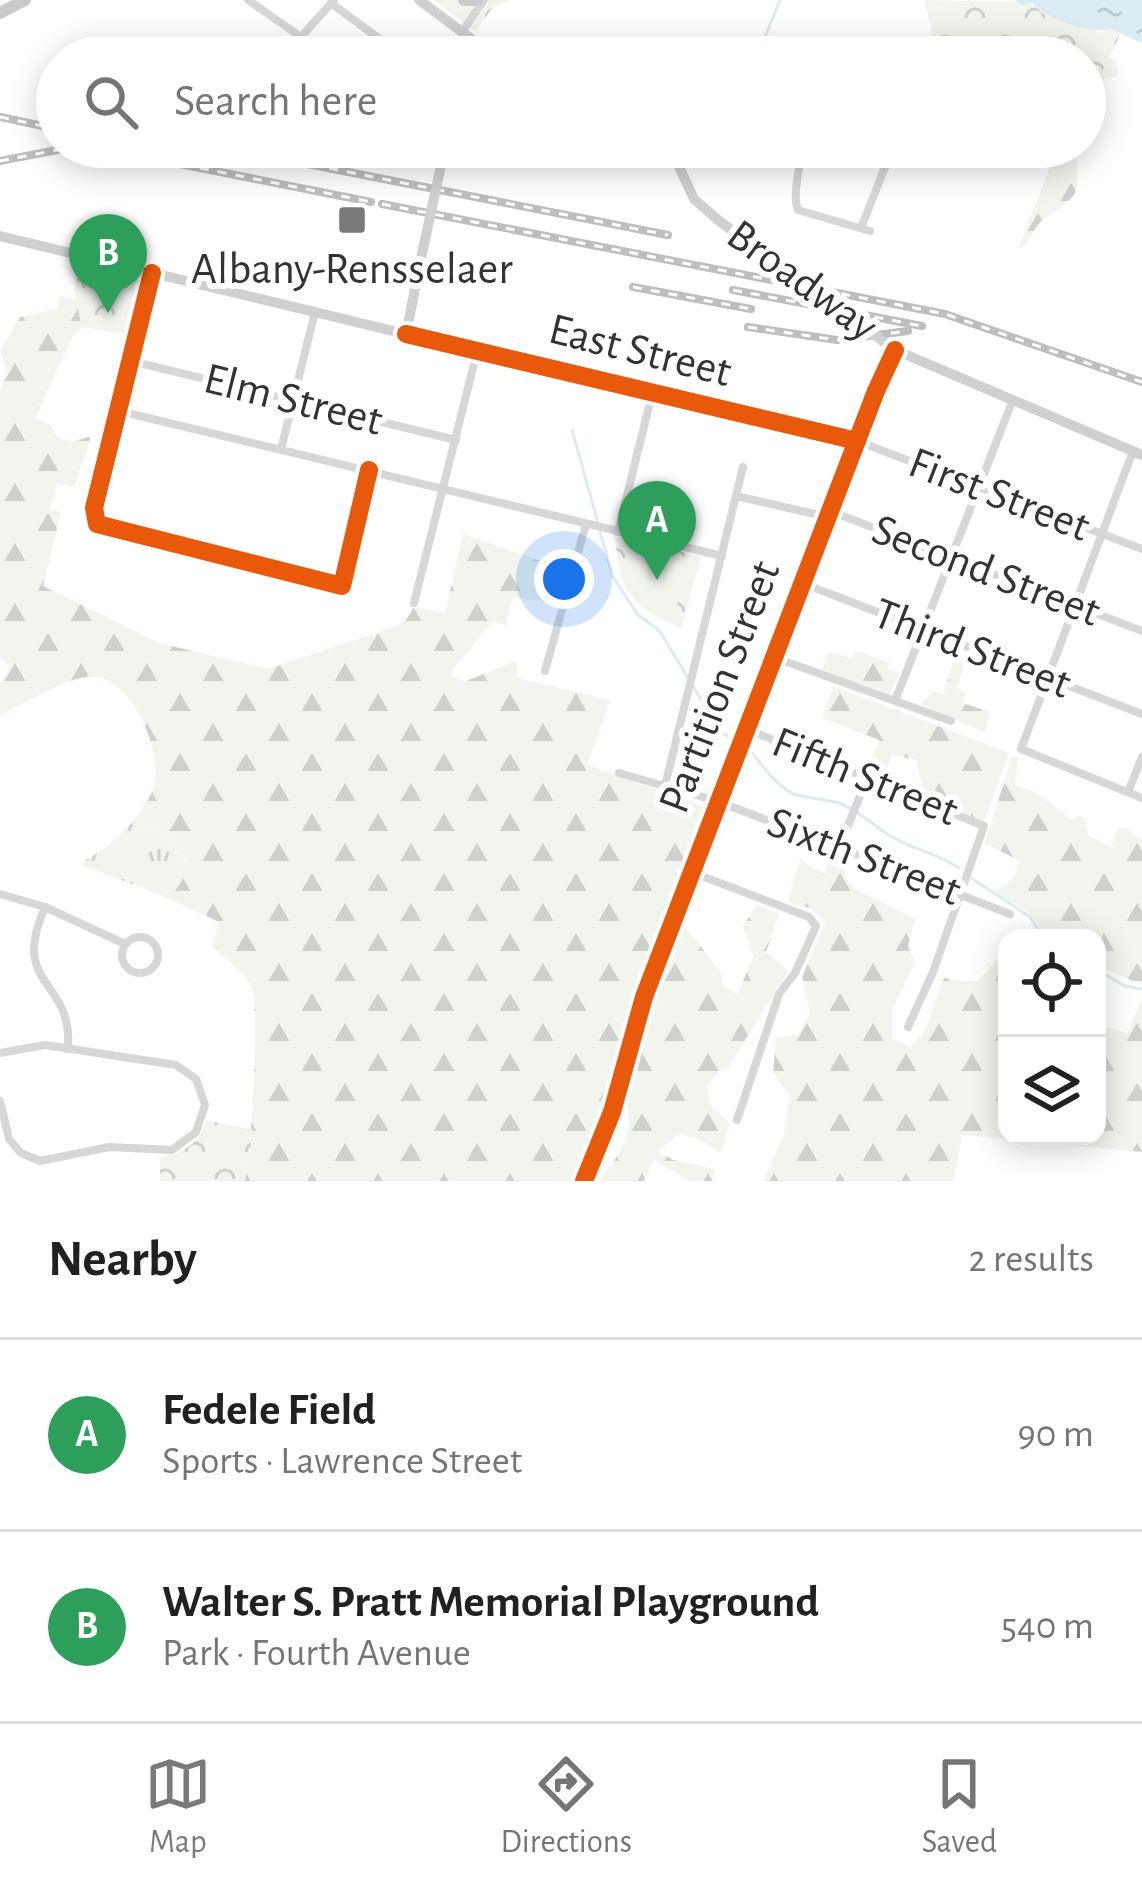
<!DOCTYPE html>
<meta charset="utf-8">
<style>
body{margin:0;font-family:"Alegreya Sans",sans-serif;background:#f2f2f2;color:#202124}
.controls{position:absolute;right:36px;bottom:36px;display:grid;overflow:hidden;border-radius:24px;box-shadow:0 6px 30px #0003}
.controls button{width:108px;height:108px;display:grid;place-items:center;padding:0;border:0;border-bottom:3px solid #e0e0e0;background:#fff;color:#202124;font:60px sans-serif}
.you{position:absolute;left:564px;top:579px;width:42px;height:42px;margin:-30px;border:9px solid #fff;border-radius:50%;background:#1a73e8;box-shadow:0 0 0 18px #1a73e833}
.badge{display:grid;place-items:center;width:78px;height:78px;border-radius:50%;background:#7a7a7a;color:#fff;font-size:39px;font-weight:700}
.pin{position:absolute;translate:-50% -99px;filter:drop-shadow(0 3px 6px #0008)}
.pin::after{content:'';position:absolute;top:63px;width:42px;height:36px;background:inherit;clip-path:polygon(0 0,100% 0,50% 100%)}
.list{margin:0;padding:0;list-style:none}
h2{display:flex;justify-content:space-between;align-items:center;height:156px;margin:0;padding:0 48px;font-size:51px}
h2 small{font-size:39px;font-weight:400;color:#757577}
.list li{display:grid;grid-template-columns:78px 1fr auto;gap:36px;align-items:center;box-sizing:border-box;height:192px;padding:0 48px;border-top:3px solid #e0e0e0}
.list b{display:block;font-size:45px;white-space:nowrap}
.list p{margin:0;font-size:39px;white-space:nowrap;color:#757577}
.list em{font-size:39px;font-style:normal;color:#757577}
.icon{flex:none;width:66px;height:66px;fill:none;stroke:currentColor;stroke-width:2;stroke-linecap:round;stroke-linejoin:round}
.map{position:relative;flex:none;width:1142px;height:1181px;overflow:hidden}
.search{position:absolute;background:#fff;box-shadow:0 6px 30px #0003;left:36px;right:36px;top:36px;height:132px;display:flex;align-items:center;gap:30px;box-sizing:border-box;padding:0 42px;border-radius:66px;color:#757577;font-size:45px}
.sheet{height:540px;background:#fff}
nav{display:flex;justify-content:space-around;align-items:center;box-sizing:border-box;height:168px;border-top:3px solid #e0e0e0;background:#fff;font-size:33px;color:#757577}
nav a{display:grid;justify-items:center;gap:6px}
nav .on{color:#7a7a7a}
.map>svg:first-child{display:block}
.grass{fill:url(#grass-tufts)}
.forest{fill:url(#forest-firs)}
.park{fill:url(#park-crowns)}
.pitch{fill:#f1f5ed}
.water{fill:url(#water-ripples)}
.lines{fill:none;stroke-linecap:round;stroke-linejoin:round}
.stream{stroke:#ddebf3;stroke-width:3}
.street{stroke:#d7d7d7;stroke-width:8}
.secondary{stroke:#d0d0d0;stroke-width:10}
.primary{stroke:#cacaca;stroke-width:12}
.rail-casing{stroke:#bebebe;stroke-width:8}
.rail{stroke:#fff;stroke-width:3;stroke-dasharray:9;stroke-linecap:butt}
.secondary-bridge{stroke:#d0d0d0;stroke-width:10}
.cycleway-casing{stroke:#fff;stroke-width:26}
.cycleway{stroke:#e8590c;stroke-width:18}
.poi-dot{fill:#7a7a7a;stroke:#fff;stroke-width:4.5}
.labels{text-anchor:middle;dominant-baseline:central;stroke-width:12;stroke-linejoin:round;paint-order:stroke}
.poi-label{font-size:45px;fill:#333;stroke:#fff}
.street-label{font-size:45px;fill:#333;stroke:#fff}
</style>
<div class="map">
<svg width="1142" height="1181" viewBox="0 0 1142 1181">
<defs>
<pattern id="grass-tufts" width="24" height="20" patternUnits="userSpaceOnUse" patternTransform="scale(3)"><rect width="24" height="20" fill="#f1f5ed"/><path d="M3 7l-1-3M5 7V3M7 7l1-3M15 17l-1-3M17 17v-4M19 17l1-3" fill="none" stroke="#cfd2cc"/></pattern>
<pattern id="forest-firs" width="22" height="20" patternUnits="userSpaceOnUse" patternTransform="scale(3)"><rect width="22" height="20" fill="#f1f5ed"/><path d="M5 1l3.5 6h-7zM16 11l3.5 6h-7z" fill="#cfd2cc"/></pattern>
<pattern id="park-crowns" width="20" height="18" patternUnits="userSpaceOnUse" patternTransform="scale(3)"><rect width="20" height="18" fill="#f1f5ed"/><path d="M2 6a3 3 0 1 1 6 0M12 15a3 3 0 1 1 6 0" fill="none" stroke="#cfd2cc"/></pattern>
<pattern id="water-ripples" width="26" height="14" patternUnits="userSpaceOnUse" patternTransform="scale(3)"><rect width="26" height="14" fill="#ddebf3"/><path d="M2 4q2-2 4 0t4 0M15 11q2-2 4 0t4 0" fill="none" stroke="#becad1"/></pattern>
</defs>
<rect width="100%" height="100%" fill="#fff"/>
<polygon class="grass" points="132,823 172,837 169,842 187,861 189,871 170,899 80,864 108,846"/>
<g class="forest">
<path d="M1105 56 1115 60 1119 76 1097 80 1091 99 1094 109 1085 130C1085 102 1079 74 1105 56Z"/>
<path d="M1058 147H1078C1074 197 1089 188 1043 220 1031 229 1031 244 1018 249Z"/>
<path d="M60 296 76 299 82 327 72 337 35 418 52 426 57 437 72 442 91 436 74 487 57 484 50 509 61 512 43 586 159 643 268 669 394 627 406 620 414 607 445 613 463 534 569 571 559 603 513 597 506 625 493 622 453 669 452 678 466 681 516 661 517 678 610 700 587 765 706 807 592 1131 582 1181H245C251 1157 260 1008 252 989 245 972 226 959 212 947L219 922 170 899 188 871 187 860 169 842 172 837 132 823C141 810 152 797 155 782 162 748 128 669 86 677 58 682 26 703 0 715V685L10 668 0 657V389L7 369 0 352 20 317 56 309Z"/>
<polygon points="858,651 890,663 888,669 899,673 890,694 822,671 828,652 852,658"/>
<polygon points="955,656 966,660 957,688 966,692 963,703 990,712 985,733 921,704 933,691 943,694"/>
<polygon points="833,686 1009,753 984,822 924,795 916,760 892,754 886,773 869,766 879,740 823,718"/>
<polygon points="1012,756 1018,758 1015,785 1039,794 1071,820 1078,816 1084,818 1089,836 1111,847 1117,830 1126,827 1142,841 1142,985 1097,965 1097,938 1047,938 1028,912 995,892 1013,879 1020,861 985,843"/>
<polygon points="830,853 849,863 845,878 858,891 915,919 908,946 915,962 892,1010 892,1038 910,1047 923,1034 944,978 977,982 1007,949 1007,1136 1097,1136 1097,1025 1128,1033 1142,997 1142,1152 962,1135 954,1181 764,1181 784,1134 790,1096 773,1073 776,1038 799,1035 810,1013 802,977 826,922 810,908 788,903 800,860 825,874"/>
<path d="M757 905 779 914 766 952 788 971 729 1066 716 1074 707 1087 710 1105 730 1123 721 1153 698 1139 679 1134 658 1151 673 1160 715 1169 712 1181H689L654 1159 644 1181H600C622 1150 637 1133 624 1095L681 922 720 971 724 987 738 994 753 956 743 926Z"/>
</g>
<g class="park">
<polygon points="434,0 509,0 493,7 475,32"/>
<polygon points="924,0 1032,2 1042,13 1103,33 1111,29 1121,33 1101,74 1085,67 1085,57 1062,57 1016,38 1003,57 947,57 936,45"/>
<polygon points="80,264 145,281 132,335 82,327 74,290"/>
<path d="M615 537 701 556 681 629C629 602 621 597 615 537Z"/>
<path d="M206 1120 253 1130 245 1181H160V1158C184 1152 200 1144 206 1120Z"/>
</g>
<polygon class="pitch" points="630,548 687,557 691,565 672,618 635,597 627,573"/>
<path class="water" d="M1014 0H1142V43L1111 29C1090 35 1047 19 1032 3L1020 4Z"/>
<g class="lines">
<g class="stream">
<polyline points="757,57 780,0"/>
<polyline points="572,430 598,523"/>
<polyline points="600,532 613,577 638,615 659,630 720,731 727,736"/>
<path d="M753 753C762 766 778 787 794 794 808 799 826 798 841 804 860 812 872 824 889 835 910 849 938 853 959 868"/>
<polyline points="971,878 1030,917 1043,938"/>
<polyline points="1097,970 1125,986 1142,989"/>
</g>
<g class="street">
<polyline points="248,0 301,37 334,0"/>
<polyline points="331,3 404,57"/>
<polyline points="462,32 484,0"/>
<path d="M800 147C802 167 791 193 798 210L870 231"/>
<polyline points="676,160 710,147"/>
<polyline points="861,228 893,147"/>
<polyline points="152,273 94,508 97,524 342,586 369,470"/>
<polyline points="131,361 456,440"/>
<polyline points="119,411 722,556"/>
<polyline points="281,449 315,312"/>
<polyline points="1133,451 1021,749 1142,798"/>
<polyline points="736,496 828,517"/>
<polyline points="830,511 1142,631"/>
<polyline points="618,532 652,394"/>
<polyline points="802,583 1142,714"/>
<polyline points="414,603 477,352"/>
<polyline points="773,657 951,721"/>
<polyline points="545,671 586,524"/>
<polyline points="895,701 1012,402"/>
<polyline points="746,729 984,826 933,972 908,1027"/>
<polyline points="619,773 717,801 1010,914"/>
<polyline points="665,786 743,467"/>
<polyline points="1128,792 1142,757"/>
<polyline points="839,848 868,776"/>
<polyline points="691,872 809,917 816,926 795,973 779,994 737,1120"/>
<polyline points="0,894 45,907 125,944"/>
<path d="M45 907C9 989 73 976 68 1049"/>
<circle cx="140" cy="955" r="18"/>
<polyline points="0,1053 45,1045 176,1065 196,1079 205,1105 196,1132 172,1150 109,1147 40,1161 21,1153 9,1139 0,1101"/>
<polyline points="584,1181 612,1112 644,997 857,441 1142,549"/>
</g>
<g class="secondary">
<polyline points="419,0 496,57"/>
<polyline points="618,147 645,158 676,160 694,199 718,220"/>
<polyline points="0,236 845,440 857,441 895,350 1142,455"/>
<polyline points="406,334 423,249"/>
</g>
<g class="primary">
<polyline points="464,0 477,0"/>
<polyline points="0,13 25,0"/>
</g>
<defs>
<g id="rail">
<polyline points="0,117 57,129"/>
<polyline points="94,147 371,202"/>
<polyline points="187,147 277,158 668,235"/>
<polyline points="0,161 62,149 107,151"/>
<polyline points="382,204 945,314 1142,382"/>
<polyline points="633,287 751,309"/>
<polyline points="733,290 922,326"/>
<polyline points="748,327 837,340 908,331"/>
</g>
</defs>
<use href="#rail" class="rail-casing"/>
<use href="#rail" class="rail"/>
<g class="secondary-bridge">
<polyline points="718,220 895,350"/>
<polyline points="423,249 445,147"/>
</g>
<defs>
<g id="cycleway">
<polyline points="152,273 94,508 97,524 342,586 369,470"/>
<polyline points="406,334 857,441"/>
<polyline points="584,1181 612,1112 644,997 876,391 895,350"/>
</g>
</defs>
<use href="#cycleway" class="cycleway-casing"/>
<use href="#cycleway" class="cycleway"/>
</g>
<rect class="poi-dot" x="337" y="205" width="30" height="30" rx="6"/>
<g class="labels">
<g class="poi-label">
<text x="352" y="269">Albany-Rensselaer</text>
</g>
<g class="street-label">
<text transform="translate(802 281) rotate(36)">Broadway</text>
<text transform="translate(640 351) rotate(14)">East Street</text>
<text transform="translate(293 400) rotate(14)">Elm Street</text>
<text transform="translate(999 495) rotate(21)">First Street</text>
<text transform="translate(986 571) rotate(21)">Second Street</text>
<text transform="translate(972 649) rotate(21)">Third Street</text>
<text transform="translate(720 687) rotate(-69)">Partition Street</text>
<text transform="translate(865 777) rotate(22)">Fifth Street</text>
<text transform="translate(864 857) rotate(21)">Sixth Street</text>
</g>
</g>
</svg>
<div class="controls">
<button><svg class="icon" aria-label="locate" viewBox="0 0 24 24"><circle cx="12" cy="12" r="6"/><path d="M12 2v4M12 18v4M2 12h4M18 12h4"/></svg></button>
<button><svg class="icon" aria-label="layers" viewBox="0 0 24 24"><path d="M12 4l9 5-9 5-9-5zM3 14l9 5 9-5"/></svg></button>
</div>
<div class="you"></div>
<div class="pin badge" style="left:657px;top:580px;background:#2e9e5b">A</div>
<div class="pin badge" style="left:108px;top:313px;background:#2e9e5b">B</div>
<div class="search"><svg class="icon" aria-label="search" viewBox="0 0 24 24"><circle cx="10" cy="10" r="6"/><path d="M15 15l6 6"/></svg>Search here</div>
</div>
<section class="sheet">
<h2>Nearby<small>2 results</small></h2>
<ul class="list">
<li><span class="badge" style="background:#2e9e5b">A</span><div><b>Fedele Field</b><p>Sports · Lawrence Street</p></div><em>90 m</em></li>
<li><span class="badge" style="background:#2e9e5b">B</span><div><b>Walter S. Pratt Memorial Playground</b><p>Park · Fourth Avenue</p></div><em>540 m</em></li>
</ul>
</section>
<nav>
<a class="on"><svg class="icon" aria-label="map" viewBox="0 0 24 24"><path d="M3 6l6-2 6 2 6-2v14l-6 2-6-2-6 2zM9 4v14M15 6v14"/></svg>Map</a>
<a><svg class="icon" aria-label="directions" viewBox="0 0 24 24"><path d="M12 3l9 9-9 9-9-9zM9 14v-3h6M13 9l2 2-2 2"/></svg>Directions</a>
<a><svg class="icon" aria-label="saved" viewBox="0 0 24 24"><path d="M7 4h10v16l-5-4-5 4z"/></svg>Saved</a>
</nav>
